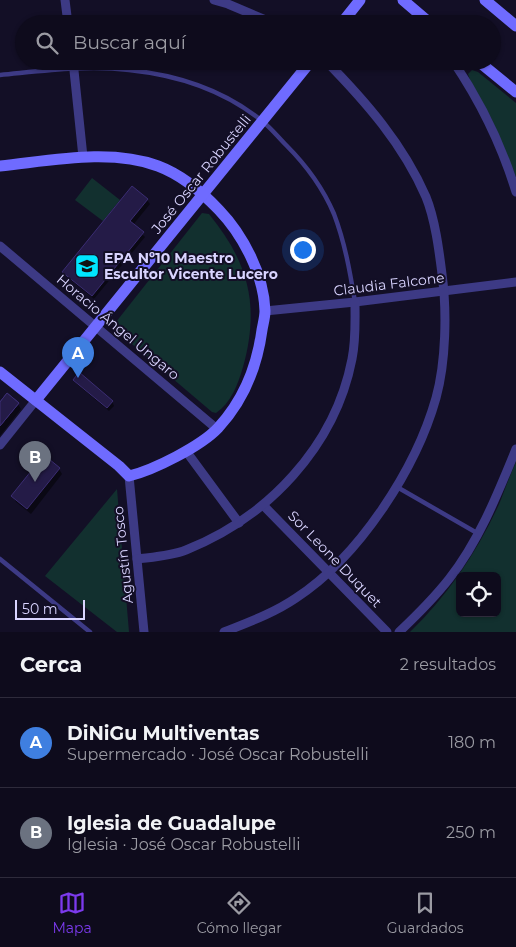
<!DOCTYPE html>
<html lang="es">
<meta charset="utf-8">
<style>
body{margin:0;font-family:Montserrat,sans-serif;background:#1c1929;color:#f1f3f6}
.controls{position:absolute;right:15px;bottom:15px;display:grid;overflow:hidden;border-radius:8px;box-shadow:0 1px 4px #0004}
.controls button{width:45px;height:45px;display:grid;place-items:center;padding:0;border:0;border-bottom:1px solid #2e2b3b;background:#0e0b1c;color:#f1f3f6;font:25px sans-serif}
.scale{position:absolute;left:15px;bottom:12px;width:70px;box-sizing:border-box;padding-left:5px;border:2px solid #d9d4ff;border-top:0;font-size:14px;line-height:18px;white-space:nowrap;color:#d9d4ff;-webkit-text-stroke:4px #130f26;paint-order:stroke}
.you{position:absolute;left:302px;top:249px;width:18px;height:18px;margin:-12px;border:4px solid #fff;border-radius:50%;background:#1a73e8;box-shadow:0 0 0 8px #1a73e833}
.badge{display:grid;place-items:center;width:32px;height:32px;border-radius:50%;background:#7c3aed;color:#fff;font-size:16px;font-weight:700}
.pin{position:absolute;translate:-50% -41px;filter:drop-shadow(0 1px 2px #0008)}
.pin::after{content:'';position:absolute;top:26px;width:18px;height:15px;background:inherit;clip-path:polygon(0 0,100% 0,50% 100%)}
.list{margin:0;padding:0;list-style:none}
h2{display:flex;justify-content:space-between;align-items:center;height:65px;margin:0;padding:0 20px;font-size:21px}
h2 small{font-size:16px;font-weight:400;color:#9b9ba3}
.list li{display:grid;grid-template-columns:32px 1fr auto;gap:15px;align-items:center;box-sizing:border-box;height:90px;padding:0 20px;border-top:1px solid #2e2b3b}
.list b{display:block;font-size:19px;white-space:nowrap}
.list p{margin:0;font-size:16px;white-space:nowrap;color:#9b9ba3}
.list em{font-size:16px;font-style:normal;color:#9b9ba3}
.icon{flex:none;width:28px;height:28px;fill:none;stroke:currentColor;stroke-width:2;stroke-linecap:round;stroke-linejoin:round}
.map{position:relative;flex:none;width:516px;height:632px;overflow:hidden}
.search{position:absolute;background:#0e0b1c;box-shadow:0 1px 4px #0004;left:15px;right:15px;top:15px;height:55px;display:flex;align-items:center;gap:12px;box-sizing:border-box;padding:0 18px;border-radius:28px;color:#9b9ba3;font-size:19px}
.sheet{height:245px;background:#0e0b1c}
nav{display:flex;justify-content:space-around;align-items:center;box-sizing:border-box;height:70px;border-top:1px solid #2e2b3b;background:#0e0b1c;font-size:14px;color:#9b9ba3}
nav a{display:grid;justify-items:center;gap:2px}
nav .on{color:#7c3aed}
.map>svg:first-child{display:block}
.green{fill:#12302f;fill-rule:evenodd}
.shadow{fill:#0007}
.building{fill:#241b47;stroke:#3b2d73}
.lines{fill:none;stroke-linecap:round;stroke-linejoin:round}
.lane{stroke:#3d3a85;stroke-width:4.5}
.street{stroke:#3d3a85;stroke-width:9}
.secondary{stroke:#6f6bff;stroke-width:11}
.labels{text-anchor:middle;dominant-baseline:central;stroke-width:4;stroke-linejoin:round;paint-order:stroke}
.street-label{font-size:14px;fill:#d9d4ff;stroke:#130f26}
.poi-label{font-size:14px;font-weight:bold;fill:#d9d4ff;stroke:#130f26;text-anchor:start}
</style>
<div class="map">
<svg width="516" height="632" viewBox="0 0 516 632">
<rect width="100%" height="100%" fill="#130f26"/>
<g class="green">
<polygon points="472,70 478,72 516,103 516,177 492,120 470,80 468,74"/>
<polygon points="92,178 120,200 103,221 75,200"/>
<path d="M202 213 209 214C249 263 260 306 243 367 238 384 231 403 216 413L212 412 113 328 116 322Z"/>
<path d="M516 462V632H410C448 595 478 551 500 502 505 489 510 475 516 462ZM460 576H497V613H460Z"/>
<polygon points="117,489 129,632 117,632 45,576"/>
</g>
<g class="shadow">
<polygon points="132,187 147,200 150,204 133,225 145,237 94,299 66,276 63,272"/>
<polygon points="74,380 112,401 114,406 109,411 77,384"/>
<polygon points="0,404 18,404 21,409 0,436"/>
<polygon points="59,469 62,474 31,514 16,502 13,496"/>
</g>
<g class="building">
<polygon points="132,186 148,199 130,221 144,232 92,296 62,272"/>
<polygon points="79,372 113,401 107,408 73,380"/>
<polygon points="7,393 19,403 0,426 0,402"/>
<polygon points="7,393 19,403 0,426 0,402"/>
<polygon points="44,455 60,468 27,509 11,496"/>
</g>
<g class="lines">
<g class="lane">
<path d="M0 75C43 71 86 65 129 70 177 75 224 90 262 121 271 128 278 137 286 145 306 165 323 188 334 214 345 243 350 272 355 302"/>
<polyline points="397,487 477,533"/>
<polyline points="0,559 90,632"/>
</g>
<g class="street">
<polyline points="65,0 68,24"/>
<polyline points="214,0 228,4 275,24"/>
<polyline points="73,61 83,157"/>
<path d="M453 61C480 101 502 146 516 192"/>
<polyline points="0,246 217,429"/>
<polyline points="265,311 355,302 516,282"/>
<polyline points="0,445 36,400"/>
<polyline points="186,451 239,523"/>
<polyline points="129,476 144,632"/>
<polyline points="263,505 387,632"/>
<path d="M137 559C153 557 171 556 186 550 267 518 335 447 352 359 356 340 355 322 355 302"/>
<path d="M224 632C249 622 274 613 296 598 359 557 416 469 436 398 446 362 447 311 442 274 439 250 435 219 426 197 403 144 366 102 326 61"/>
<path d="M399 632C417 615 434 598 449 579 479 541 498 493 516 449"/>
</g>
<g class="secondary">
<polyline points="403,0 431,24"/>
<polyline points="485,0 516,26"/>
<polyline points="341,24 360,0"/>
<polyline points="478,61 516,92"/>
<path d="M0 166C49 161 110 148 158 166 182 175 201 191 219 210 243 235 264 275 265 311 265 317 263 324 262 330 257 367 244 400 218 428 201 446 154 470 129 476L119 466 0 372"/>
<polyline points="36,400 311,61"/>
</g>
</g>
<defs>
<symbol id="school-square" viewBox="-11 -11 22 22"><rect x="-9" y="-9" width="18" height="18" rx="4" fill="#00e5ff" stroke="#130f26"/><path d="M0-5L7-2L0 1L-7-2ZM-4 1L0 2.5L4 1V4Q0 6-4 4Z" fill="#111"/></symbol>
</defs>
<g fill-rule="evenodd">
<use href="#school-square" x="73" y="252" width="28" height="28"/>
</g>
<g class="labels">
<g class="street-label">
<text transform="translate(201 174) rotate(-51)">José Oscar Robustelli</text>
<text transform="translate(389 284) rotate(-7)">Claudia Falcone</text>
<text transform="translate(118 327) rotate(40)">Horacio Ángel Ungaro</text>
<text transform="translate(123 555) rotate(-96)">Agustín Tosco</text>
<text transform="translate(335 559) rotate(46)">Sor Leone Duquet</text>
</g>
<g class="poi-label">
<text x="104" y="258">EPA Nº10 Maestro<tspan x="104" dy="16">Escultor Vicente Lucero</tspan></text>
</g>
</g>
</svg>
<div class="controls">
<button><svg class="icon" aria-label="locate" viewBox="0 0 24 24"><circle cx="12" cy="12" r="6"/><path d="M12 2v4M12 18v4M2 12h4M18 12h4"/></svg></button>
</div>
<div class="scale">50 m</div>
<div class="you"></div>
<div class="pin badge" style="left:78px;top:378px;background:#3f7fe0">A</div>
<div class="pin badge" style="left:35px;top:482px;background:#6b7280">B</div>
<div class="search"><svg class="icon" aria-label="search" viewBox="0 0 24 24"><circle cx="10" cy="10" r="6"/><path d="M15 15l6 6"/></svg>Buscar aquí</div>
</div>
<section class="sheet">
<h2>Cerca<small>2 resultados</small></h2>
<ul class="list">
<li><span class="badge" style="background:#3f7fe0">A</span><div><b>DiNiGu Multiventas</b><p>Supermercado · José Oscar Robustelli</p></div><em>180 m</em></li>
<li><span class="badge" style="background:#6b7280">B</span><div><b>Iglesia de Guadalupe</b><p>Iglesia · José Oscar Robustelli</p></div><em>250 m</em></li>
</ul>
</section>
<nav>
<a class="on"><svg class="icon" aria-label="map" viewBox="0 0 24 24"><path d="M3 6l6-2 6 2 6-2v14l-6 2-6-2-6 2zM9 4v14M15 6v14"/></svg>Mapa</a>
<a><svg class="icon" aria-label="directions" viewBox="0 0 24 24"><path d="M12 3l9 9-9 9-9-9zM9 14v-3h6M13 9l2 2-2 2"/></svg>Cómo llegar</a>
<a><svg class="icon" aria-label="saved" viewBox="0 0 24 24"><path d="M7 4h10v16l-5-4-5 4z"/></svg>Guardados</a>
</nav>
